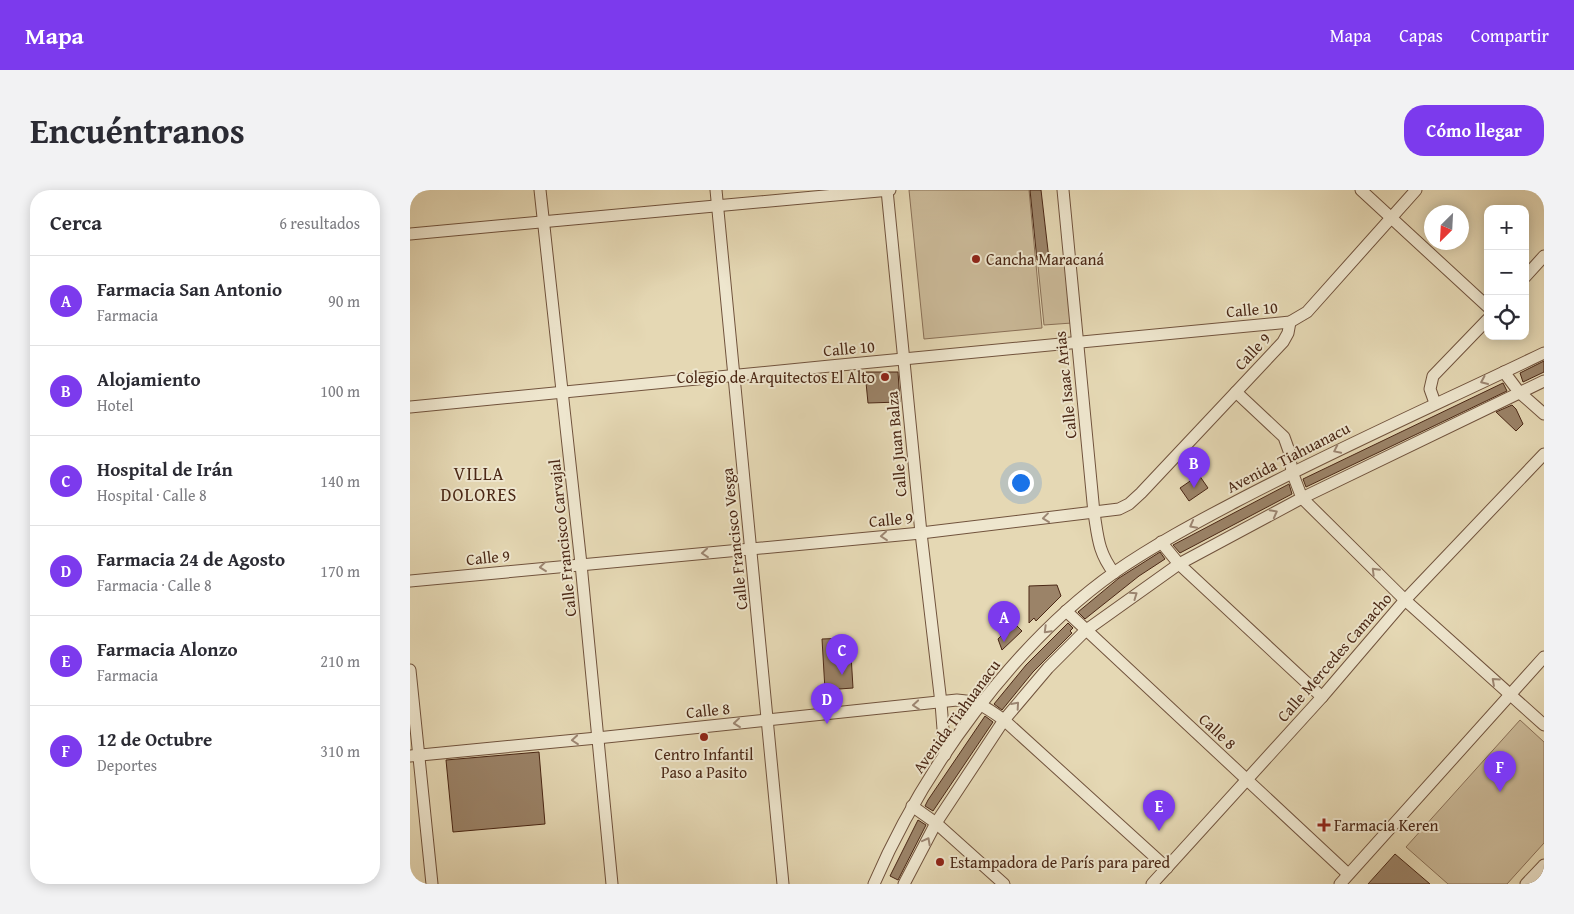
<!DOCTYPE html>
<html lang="es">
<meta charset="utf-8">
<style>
body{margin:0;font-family:"Gentium Book Plus",serif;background:#f2f2f3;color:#2b2b33}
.controls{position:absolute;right:15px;top:15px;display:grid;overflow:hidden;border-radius:10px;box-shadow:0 2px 12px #0003}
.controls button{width:45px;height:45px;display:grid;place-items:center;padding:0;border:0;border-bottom:1px solid #e1e1e2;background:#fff;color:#2b2b33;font:25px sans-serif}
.compass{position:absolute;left:1014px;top:15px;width:45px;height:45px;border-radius:50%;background:#fff;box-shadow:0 2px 12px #0003;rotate:204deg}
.you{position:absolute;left:610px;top:292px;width:18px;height:18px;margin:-12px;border:4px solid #fff;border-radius:50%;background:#1a73e8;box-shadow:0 0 0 8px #1a73e833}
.badge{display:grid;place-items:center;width:32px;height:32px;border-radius:50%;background:#7c3aed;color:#fff;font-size:16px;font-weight:700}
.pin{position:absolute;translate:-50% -41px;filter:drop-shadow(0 1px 2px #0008)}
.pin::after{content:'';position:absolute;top:26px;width:18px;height:15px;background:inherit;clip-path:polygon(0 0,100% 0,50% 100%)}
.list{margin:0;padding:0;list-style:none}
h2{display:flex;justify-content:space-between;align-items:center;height:65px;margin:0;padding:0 20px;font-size:21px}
h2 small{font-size:16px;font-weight:400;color:#7c7c81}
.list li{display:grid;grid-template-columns:32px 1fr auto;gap:15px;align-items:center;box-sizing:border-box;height:90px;padding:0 20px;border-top:1px solid #e1e1e2}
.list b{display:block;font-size:19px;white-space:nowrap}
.list p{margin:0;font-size:16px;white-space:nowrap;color:#7c7c81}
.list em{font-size:16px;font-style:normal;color:#7c7c81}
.icon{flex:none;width:28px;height:28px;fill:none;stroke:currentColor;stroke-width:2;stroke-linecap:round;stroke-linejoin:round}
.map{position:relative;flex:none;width:1134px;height:694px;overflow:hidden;border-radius:20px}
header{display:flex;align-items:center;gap:30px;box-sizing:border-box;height:70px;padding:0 25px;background:#7c3aed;color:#fff}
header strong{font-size:24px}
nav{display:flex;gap:28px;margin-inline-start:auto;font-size:18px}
.intro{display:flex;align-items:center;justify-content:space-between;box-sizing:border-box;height:120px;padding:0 30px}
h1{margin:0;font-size:35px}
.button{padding:12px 22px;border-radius:20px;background:#7c3aed;color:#fff;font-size:18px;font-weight:700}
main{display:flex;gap:30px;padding:0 30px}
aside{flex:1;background:#fff;border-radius:20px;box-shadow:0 2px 12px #0003}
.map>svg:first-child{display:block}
.green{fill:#cbba99;stroke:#8a7057}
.building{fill:#9b8368;stroke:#4a2715}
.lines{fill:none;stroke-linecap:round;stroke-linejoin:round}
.minor-casing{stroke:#71533d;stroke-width:13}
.minor{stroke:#eee6ce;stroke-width:11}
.oneway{stroke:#9c8672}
.poi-dot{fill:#8f2418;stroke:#eee6ce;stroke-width:2}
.labels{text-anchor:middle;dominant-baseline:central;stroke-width:4;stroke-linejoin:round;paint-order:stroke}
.poi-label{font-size:16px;fill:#4a2715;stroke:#eee6ce;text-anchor:start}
.street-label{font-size:16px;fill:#4a2715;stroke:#eee6ce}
.neighbourhood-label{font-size:18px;letter-spacing:1px;fill:#4a2715;stroke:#eee6ce}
</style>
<header>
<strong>Mapa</strong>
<nav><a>Mapa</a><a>Capas</a><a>Compartir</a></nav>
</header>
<div class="intro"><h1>Encuéntranos</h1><a class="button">Cómo llegar</a></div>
<main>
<aside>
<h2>Cerca<small>6 resultados</small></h2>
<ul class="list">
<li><span class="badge">A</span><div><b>Farmacia San Antonio</b><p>Farmacia</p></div><em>90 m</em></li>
<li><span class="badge">B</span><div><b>Alojamiento</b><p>Hotel</p></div><em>100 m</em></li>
<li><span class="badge">C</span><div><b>Hospital de Irán</b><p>Hospital · Calle 8</p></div><em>140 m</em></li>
<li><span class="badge">D</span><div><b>Farmacia 24 de Agosto</b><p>Farmacia · Calle 8</p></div><em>170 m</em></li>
<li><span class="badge">E</span><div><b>Farmacia Alonzo</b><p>Farmacia</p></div><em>210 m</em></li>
<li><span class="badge">F</span><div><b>12 de Octubre</b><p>Deportes</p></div><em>310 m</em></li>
</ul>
</aside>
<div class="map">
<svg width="1134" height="694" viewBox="0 0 1134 694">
<rect width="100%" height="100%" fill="#e5d8b4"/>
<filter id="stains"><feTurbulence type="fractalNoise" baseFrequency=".004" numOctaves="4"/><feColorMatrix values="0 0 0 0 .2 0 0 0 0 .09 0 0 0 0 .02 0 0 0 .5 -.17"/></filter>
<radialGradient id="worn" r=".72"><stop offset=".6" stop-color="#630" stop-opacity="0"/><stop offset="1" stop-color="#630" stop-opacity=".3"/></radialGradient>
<g class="green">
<polygon points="499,0 619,0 632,138 514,149"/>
<polygon points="655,74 662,133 634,135 628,76"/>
<polygon points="1110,530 1134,552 1134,653 1097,694 1038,694 996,657"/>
</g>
<g class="building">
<polygon points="620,0 631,0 639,69 627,70"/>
<polygon points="1134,171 1134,182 1113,192 1110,183"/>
<polygon points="455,182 488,182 490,212 458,213"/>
<polygon points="1093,193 1097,201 896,297 893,289"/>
<polygon points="1102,215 1106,219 1113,234 1106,241 1086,222"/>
<polygon points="789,285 798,298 779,311 770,298"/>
<polygon points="879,294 882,304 770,363 763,355"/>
<polygon points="750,362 755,369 729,386 675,429 668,422 709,388"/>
<polygon points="647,395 651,406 626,431 624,428 619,433 619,396"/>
<polygon points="604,433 612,441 592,460 588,449"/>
<polygon points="658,433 663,438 660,441 662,443 623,482 592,520 584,514 616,475"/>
<polygon points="440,448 443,498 415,500 412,449"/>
<polygon points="575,526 583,532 523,621 515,616 518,610"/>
<polygon points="129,562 135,634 43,642 36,570"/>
<polygon points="508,630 516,635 488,690 480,686"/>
<polygon points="985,664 1020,694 958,694"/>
</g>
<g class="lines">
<defs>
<g id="minor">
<polyline points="130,0 171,374 202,694"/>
<path d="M306 0C328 231 352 462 373 694"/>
<polyline points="477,0 511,343 531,513 535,565"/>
<path d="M653 0 684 323C688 347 688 362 704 383"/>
<polyline points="951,0 1078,117"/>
<polyline points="0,44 480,0"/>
<polyline points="1115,87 1134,66"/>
<polyline points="1094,182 1109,202 1134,224"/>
<polyline points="826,202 874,247 879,261 882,282 892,308 995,410 1134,535"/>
<polyline points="1025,213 1020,199 1023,186 1078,129"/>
<path d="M0 217C293 189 587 159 880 132L897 122 1006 0"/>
<polyline points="751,352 769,374 912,507"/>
<polyline points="0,391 511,343 709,319 719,314 731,303 873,152 878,143 880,132"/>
<polyline points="656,421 938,684"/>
<polyline points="0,480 22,694"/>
<path d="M0 566 187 548 547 510C568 511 577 518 594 530L757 678"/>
<polyline points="502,616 526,633 594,694"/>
<path d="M464 694C513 580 603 454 705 382 744 355 785 333 827 311 928 258 1032 212 1134 163"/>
<polyline points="494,694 526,633 594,530 638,478 675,441 769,374 892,308 1134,191"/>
<polyline points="742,694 912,507 995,410 1134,264"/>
<polyline points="930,694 1134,467"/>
<polyline points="1116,694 1134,675"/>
</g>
</defs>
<use href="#minor" class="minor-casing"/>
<use href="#minor" class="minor"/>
</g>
<defs><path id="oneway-chevron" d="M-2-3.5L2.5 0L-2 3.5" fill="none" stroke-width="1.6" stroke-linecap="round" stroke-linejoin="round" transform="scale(1.25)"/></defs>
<g class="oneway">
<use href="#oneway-chevron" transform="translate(1074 191) rotate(156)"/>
<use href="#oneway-chevron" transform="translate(927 260) rotate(154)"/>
<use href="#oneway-chevron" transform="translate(864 323) rotate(-28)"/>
<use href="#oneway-chevron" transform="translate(636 328) rotate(173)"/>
<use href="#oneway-chevron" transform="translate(783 335) rotate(152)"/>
<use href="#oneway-chevron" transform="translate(474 346) rotate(175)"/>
<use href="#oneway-chevron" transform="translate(295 363) rotate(175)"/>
<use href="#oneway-chevron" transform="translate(133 377) rotate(174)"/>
<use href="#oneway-chevron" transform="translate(965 381) rotate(-135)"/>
<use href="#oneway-chevron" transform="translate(724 405) rotate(-35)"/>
<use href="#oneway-chevron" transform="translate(637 440) rotate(135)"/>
<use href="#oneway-chevron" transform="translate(1085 491) rotate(-138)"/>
<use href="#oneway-chevron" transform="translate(506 515) rotate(175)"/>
<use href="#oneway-chevron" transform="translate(606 515) rotate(-49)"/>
<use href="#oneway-chevron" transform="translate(327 533) rotate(174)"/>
<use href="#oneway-chevron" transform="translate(165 550) rotate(175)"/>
<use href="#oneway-chevron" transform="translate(517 651) rotate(-62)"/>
</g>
<g class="poi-dot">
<circle cx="566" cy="69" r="5"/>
<circle cx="475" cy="187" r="5"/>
<circle cx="294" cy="547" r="5"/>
<path d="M911.5 627.5h5v5h5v5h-5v5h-5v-5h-5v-5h5z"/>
<circle cx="530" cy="672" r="5"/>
</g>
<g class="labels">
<g class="poi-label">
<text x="576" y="69">Cancha Maracaná</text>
<text x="465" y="187" text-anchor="end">Colegio de Arquitectos El Alto</text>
<text x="294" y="564" text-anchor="middle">Centro Infantil<tspan x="294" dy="18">Paso a Pasito</tspan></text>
<text x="924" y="635">Farmacia Keren</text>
<text x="540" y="672">Estampadora de París para pared</text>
</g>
<g class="street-label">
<text transform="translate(842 119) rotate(-5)">Calle 10</text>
<text transform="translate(439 158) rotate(-5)">Calle 10</text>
<text transform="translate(842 161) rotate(-47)">Calle 9</text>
<text transform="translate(655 195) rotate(-96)">Calle Isaac Arias</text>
<text transform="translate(486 254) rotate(-95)">Calle Juan Balza</text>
<text transform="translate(878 267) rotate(-27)">Avenida Tiahuanacu</text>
<text transform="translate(481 329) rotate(-5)">Calle 9</text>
<text transform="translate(152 348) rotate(-96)">Calle Francisco Carvajal</text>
<text transform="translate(324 349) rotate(-96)">Calle Francisco Vesga</text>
<text transform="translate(78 367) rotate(-6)">Calle 9</text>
<text transform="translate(924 467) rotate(-49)">Calle Mercedes Camacho</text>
<text transform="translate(298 520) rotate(-6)">Calle 8</text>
<text transform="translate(546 526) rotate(-54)">Avenida Tiahuanacu</text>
<text transform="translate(808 541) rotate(43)">Calle 8</text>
</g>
<g class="neighbourhood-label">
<text x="69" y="283">VILLA<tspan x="69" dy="21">DOLORES</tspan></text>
</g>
</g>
<rect width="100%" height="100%" filter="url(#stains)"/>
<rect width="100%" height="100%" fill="url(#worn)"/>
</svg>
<div class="controls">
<button>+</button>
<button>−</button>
<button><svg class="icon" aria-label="locate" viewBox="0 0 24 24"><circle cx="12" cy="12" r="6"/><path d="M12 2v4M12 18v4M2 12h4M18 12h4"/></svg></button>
</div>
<svg class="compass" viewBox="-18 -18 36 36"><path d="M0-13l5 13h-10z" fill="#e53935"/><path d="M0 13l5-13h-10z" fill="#7c7c81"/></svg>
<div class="you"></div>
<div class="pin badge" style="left:594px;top:452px">A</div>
<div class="pin badge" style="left:784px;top:298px">B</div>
<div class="pin badge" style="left:432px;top:485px">C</div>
<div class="pin badge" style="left:417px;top:534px">D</div>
<div class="pin badge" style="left:749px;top:641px">E</div>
<div class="pin badge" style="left:1090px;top:602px">F</div>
</div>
</main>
